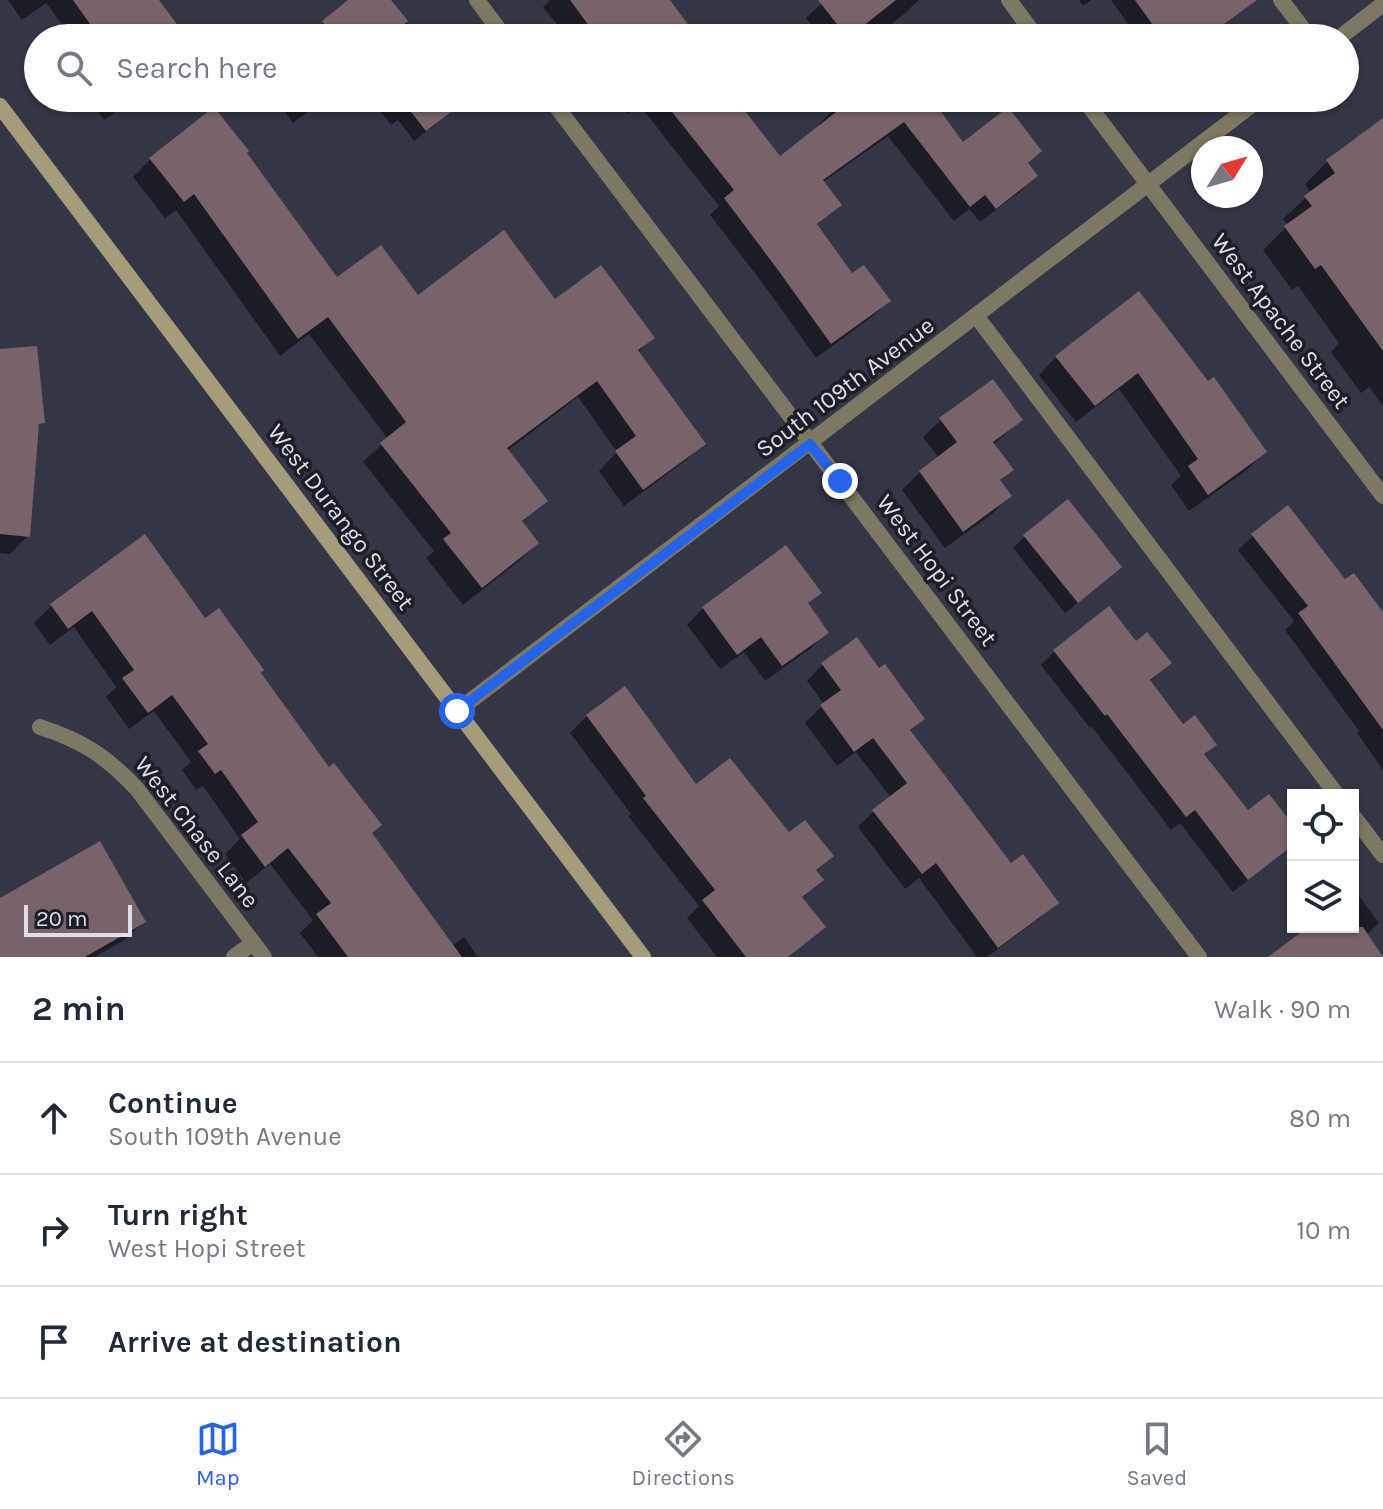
<!DOCTYPE html>
<meta charset="utf-8">
<style>
body{margin:0;font-family:Karla,sans-serif;background:#f2f2f3;color:#1f2937}
.controls{position:absolute;right:24px;bottom:24px;display:grid;overflow:hidden;border-radius:0px;box-shadow:0 2px 6px #0004}
.controls button{width:72px;height:72px;display:grid;place-items:center;padding:0;border:0;border-bottom:2px solid #e0e1e3;background:#fff;color:#1f2937;font:40px sans-serif}
.compass{position:absolute;left:1191px;top:136px;width:72px;height:72px;border-radius:50%;background:#fff;box-shadow:0 2px 6px #0004;rotate:53deg}
.scale{position:absolute;left:24px;bottom:20px;width:108px;box-sizing:border-box;padding-left:8px;border:4px solid #dedfea;border-top:0;font-size:22px;line-height:28px;white-space:nowrap;color:#dedfea;-webkit-text-stroke:6px #1d1e25;paint-order:stroke}
.stop{position:absolute;width:24px;height:24px;margin:-18px;border:6px solid #2563eb;border-radius:50%;background:#fff}
.stop.end{background:#2563eb;border-color:#fff;box-shadow:0 2px 8px #0008}
.list{margin:0;padding:0;list-style:none}
h2{display:flex;justify-content:space-between;align-items:center;height:104px;margin:0;padding:0 32px;font-size:34px}
h2 small{font-size:26px;font-weight:400;color:#747a83}
.list li{display:grid;grid-template-columns:52px 1fr auto;gap:24px;align-items:center;box-sizing:border-box;height:112px;padding:0 32px;border-top:2px solid #e0e1e3}
.list b{display:block;font-size:30px;white-space:nowrap}
.list p{margin:0;font-size:26px;white-space:nowrap;color:#747a83}
.list em{font-size:26px;font-style:normal;color:#747a83}
.icon{flex:none;width:44px;height:44px;fill:none;stroke:currentColor;stroke-width:2;stroke-linecap:round;stroke-linejoin:round}
.map{position:relative;flex:none;width:1383px;height:957px;overflow:hidden}
.search{position:absolute;background:#fff;box-shadow:0 2px 6px #0004;left:24px;right:24px;top:24px;height:88px;display:flex;align-items:center;gap:20px;box-sizing:border-box;padding:0 28px;border-radius:44px;color:#747a83;font-size:30px}
.sheet{height:440px;background:#fff}
nav{display:flex;justify-content:space-around;align-items:center;box-sizing:border-box;height:112px;border-top:2px solid #e0e1e3;background:#fff;font-size:22px;color:#747a83}
nav a{display:grid;justify-items:center;gap:4px}
nav .on{color:#2563eb}
.map>svg:first-child{display:block}
.shadow{fill:#0007}
.building{fill:#78636b}
.lines{fill:none;stroke-linecap:round;stroke-linejoin:round}
.lane{stroke:#7d7863;stroke-width:16}
.street{stroke:#7d7863;stroke-width:16}
.secondary{stroke:#a59c7b;stroke-width:16}
.route{stroke:#2563eb;stroke-width:10}
.labels{text-anchor:middle;dominant-baseline:central;stroke-width:7;stroke-linejoin:round;paint-order:stroke}
.street-label{font-size:24px;fill:#dedfea;stroke:#1d1e25}
</style>
<div class="map">
<svg width="1383" height="957" viewBox="0 0 1383 957">
<rect width="100%" height="100%" fill="#343646"/>
<g class="shadow">
<polygon points="8,0 156,0 184,38 72,38 46,3 22,20"/>
<polygon points="351,0 389,0 419,38 317,38 313,33"/>
<polygon points="550,0 668,0 695,38 572,38 568,33 566,35 543,7"/>
<polygon points="825,0 919,0 904,14 881,32 885,38 821,38 806,18"/>
<polygon points="1079,0 1091,0 1083,6"/>
<polygon points="1111,0 1227,0 1236,13 1222,27 1207,38 1138,38"/>
<polygon points="88,98 134,98 104,120"/>
<polygon points="275,98 326,98 293,123"/>
<polygon points="370,98 467,98 457,108 414,141 398,120 391,125"/>
<polygon points="616,98 732,98 779,158 821,127 819,124 834,109 850,98 929,98 962,145 1040,151 1027,164 1036,176 1021,191 980,222 969,209 954,221 888,136 823,182 840,205 816,226 852,276 888,301 873,316 816,358 764,285 710,215 719,206 640,106 628,114"/>
<polygon points="1383,121 1383,406 1369,387 1361,393 1331,352 1339,343 1298,286 1292,290 1263,250 1288,225 1283,219 1311,193 1305,184 1327,162"/>
<polygon points="244,153 337,280 417,297 555,302 652,338 637,353 703,444 685,461 624,506 599,471 617,452 578,397 507,451 545,500 521,523 537,543 519,561 463,605 426,558 434,551 363,462 388,439 309,334 280,356 176,210 165,218 133,177 151,159"/>
<polygon points="1138,294 1264,452 1247,470 1189,511 1171,485 1181,476 1119,389 1076,422 1039,375 1056,357"/>
<polygon points="0,351 42,422 37,428 28,536 10,554 0,553"/>
<polygon points="941,420 1021,420 993,445 1012,470 999,482 1009,496 992,514 945,548 902,490 920,472 939,458 923,437"/>
<polygon points="1025,536 1107,578 1065,613 1013,548"/>
<polygon points="1253,536 1345,582 1383,615 1383,770 1357,733 1359,731 1285,630 1294,621 1238,550"/>
<polygon points="819,593 806,605 826,633 810,649 765,681 744,652 720,669 687,625 703,608"/>
<polygon points="52,605 205,621 259,673 370,834 452,946 464,937 478,957 318,957 300,933 313,920 270,864 246,883 225,854 240,839 203,786 196,790 182,770 191,762 154,711 129,729 106,697 116,687 74,627 50,645 34,623"/>
<polygon points="1136,643 1170,663 1149,682 1182,726 1215,744 1203,756 1248,813 1293,828 1293,844 1233,892 1180,823 1171,830 1092,727 1090,728 1041,665 1055,651"/>
<polygon points="822,665 879,671 923,719 909,732 1011,866 1056,902 1040,918 987,957 977,957 919,878 905,889 858,827 874,811 891,798 856,752 837,766 805,723 824,704 807,681"/>
<polygon points="624,689 696,787 831,856 815,872 821,880 801,899 823,927 789,957 717,957 687,918 699,906 628,816 631,814 570,733 587,716"/>
<polygon points="1357,893 1379,923 1366,935 1382,957 1275,957 1311,927 1353,927 1353,896"/>
<polygon points="0,900 144,921 126,939 95,957 0,957"/>
</g>
<g class="building">
<polygon points="73,0 159,0 187,38 100,38"/>
<polygon points="348,0 391,0 408,21 388,38 336,38 322,21"/>
<polygon points="570,0 670,0 698,38 598,38"/>
<polygon points="818,0 896,0 848,38"/>
<polygon points="1135,0 1257,0 1205,38 1162,38"/>
<polygon points="400,98 470,98 426,131"/>
<polygon points="661,98 735,98 780,156 836,112 826,98 938,98 933,101 963,142 1008,107 1042,151 1028,163 1038,176 996,209 985,195 970,207 904,122 823,180 842,205 817,224 852,273 864,265 891,301 831,344 778,270 724,198 734,190"/>
<polygon points="214,107 249,151 247,153 337,277 381,245 418,295 504,230 555,299 601,265 655,338 638,350 706,444 643,490 615,451 636,436 597,381 507,448 548,501 522,521 539,543 482,588 443,539 451,533 380,443 406,422 328,317 298,339 194,194 184,202 149,158"/>
<polygon points="1383,118 1383,351 1321,265 1315,269 1284,226 1312,206 1304,196 1335,173 1326,160"/>
<polygon points="1139,291 1208,381 1214,377 1267,452 1208,495 1188,466 1198,459 1138,373 1095,406 1055,356"/>
<polygon points="37,346 45,423 39,424 30,537 0,534 0,349"/>
<polygon points="993,379 1023,420 993,442 1014,470 1000,480 1012,496 963,532 919,471 957,442 939,418"/>
<polygon points="1068,499 1122,567 1078,603 1023,535"/>
<polygon points="1288,505 1345,579 1354,573 1383,612 1383,730 1298,613 1308,606 1251,534"/>
<polygon points="145,534 205,618 219,608 264,670 261,673 329,767 334,763 382,825 372,833 462,957 348,957 316,914 331,903 288,848 265,867 241,835 258,822 221,770 215,774 198,751 208,744 172,695 148,713 122,678 134,670 92,611 68,629 50,604"/>
<polygon points="786,545 822,593 808,603 829,633 782,666 761,637 737,655 702,607"/>
<polygon points="1109,606 1136,641 1147,632 1172,663 1150,680 1183,724 1195,715 1217,745 1204,754 1248,810 1269,794 1293,825 1293,845 1248,880 1195,810 1186,817 1107,714 1105,716 1053,650"/>
<polygon points="857,637 879,668 885,664 925,719 910,730 952,785 1011,863 1023,854 1059,903 998,948 936,863 922,874 872,810 907,783 873,738 854,752 820,705 841,690 821,663"/>
<polygon points="625,686 696,784 730,758 789,832 805,820 834,856 816,870 824,880 802,897 826,927 788,957 746,957 702,900 715,890 643,798 646,796 586,715"/>
<polygon points="100,841 146,922 85,957 0,957 0,898"/>
<polygon points="1308,927 1363,927 1383,957 1268,957"/>
</g>
<g class="lines">
<g class="lane">
<polyline points="1281,0 1310,38"/>
<polyline points="977,317 1337,795"/>
<polyline points="1353,816 1383,855"/>
</g>
<g class="street">
<polyline points="477,0 505,38"/>
<polyline points="1009,0 1037,38"/>
<polyline points="1339,38 1383,4"/>
<polyline points="550,98 1199,957"/>
<polyline points="1083,98 1383,496"/>
<polyline points="457,711 1261,98"/>
<path d="M40 727C83 741 106 756 137 789L264 957"/>
<polyline points="234,957 253,943"/>
</g>
<polyline class="secondary" points="0,106 643,957"/>
</g>
<g class="lines">
<polyline class="route" points="457,711 810,444 840,481"/>
</g>
<g class="labels">
<g class="street-label">
<text transform="translate(1281 321) rotate(53)">West Apache Street</text>
<text transform="translate(845 387) rotate(-37)">South 109th Avenue</text>
<text transform="translate(341 517) rotate(53)">West Durango Street</text>
<text transform="translate(937 570) rotate(53)">West Hopi Street</text>
<text transform="translate(197 832) rotate(52)">West Chase Lane</text>
</g>
</g>
</svg>
<div class="controls">
<button><svg class="icon" aria-label="locate" viewBox="0 0 24 24"><circle cx="12" cy="12" r="6"/><path d="M12 2v4M12 18v4M2 12h4M18 12h4"/></svg></button>
<button><svg class="icon" aria-label="layers" viewBox="0 0 24 24"><path d="M12 4l9 5-9 5-9-5zM3 14l9 5 9-5"/></svg></button>
</div>
<svg class="compass" viewBox="-18 -18 36 36"><path d="M0-13l5 13h-10z" fill="#e53935"/><path d="M0 13l5-13h-10z" fill="#747a83"/></svg>
<div class="scale">20 m</div>
<div class="stop" style="left:457px;top:711px"></div>
<div class="stop end" style="left:840px;top:481px"></div>
<div class="search"><svg class="icon" aria-label="search" viewBox="0 0 24 24"><circle cx="10" cy="10" r="6"/><path d="M15 15l6 6"/></svg>Search here</div>
</div>
<section class="sheet">
<h2>2 min<small>Walk · 90 m</small></h2>
<ul class="list">
<li><svg class="icon" aria-label="ahead" viewBox="0 0 24 24"><path d="M12 20V5M6 11l6-6 6 6"/></svg><div><b>Continue</b><p>South 109th Avenue</p></div><em>80 m</em></li>
<li><svg class="icon" aria-label="right" viewBox="0 0 24 24"><path d="M7 20v-9h11M14 6l5 5-5 5"/></svg><div><b>Turn right</b><p>West Hopi Street</p></div><em>10 m</em></li>
<li><svg class="icon" aria-label="arrive" viewBox="0 0 24 24"><path d="M6 21V4h12l-3 4 3 4H6"/></svg><div><b>Arrive at destination</b></div></li>
</ul>
</section>
<nav>
<a class="on"><svg class="icon" aria-label="map" viewBox="0 0 24 24"><path d="M3 6l6-2 6 2 6-2v14l-6 2-6-2-6 2zM9 4v14M15 6v14"/></svg>Map</a>
<a><svg class="icon" aria-label="directions" viewBox="0 0 24 24"><path d="M12 3l9 9-9 9-9-9zM9 14v-3h6M13 9l2 2-2 2"/></svg>Directions</a>
<a><svg class="icon" aria-label="saved" viewBox="0 0 24 24"><path d="M7 4h10v16l-5-4-5 4z"/></svg>Saved</a>
</nav>
